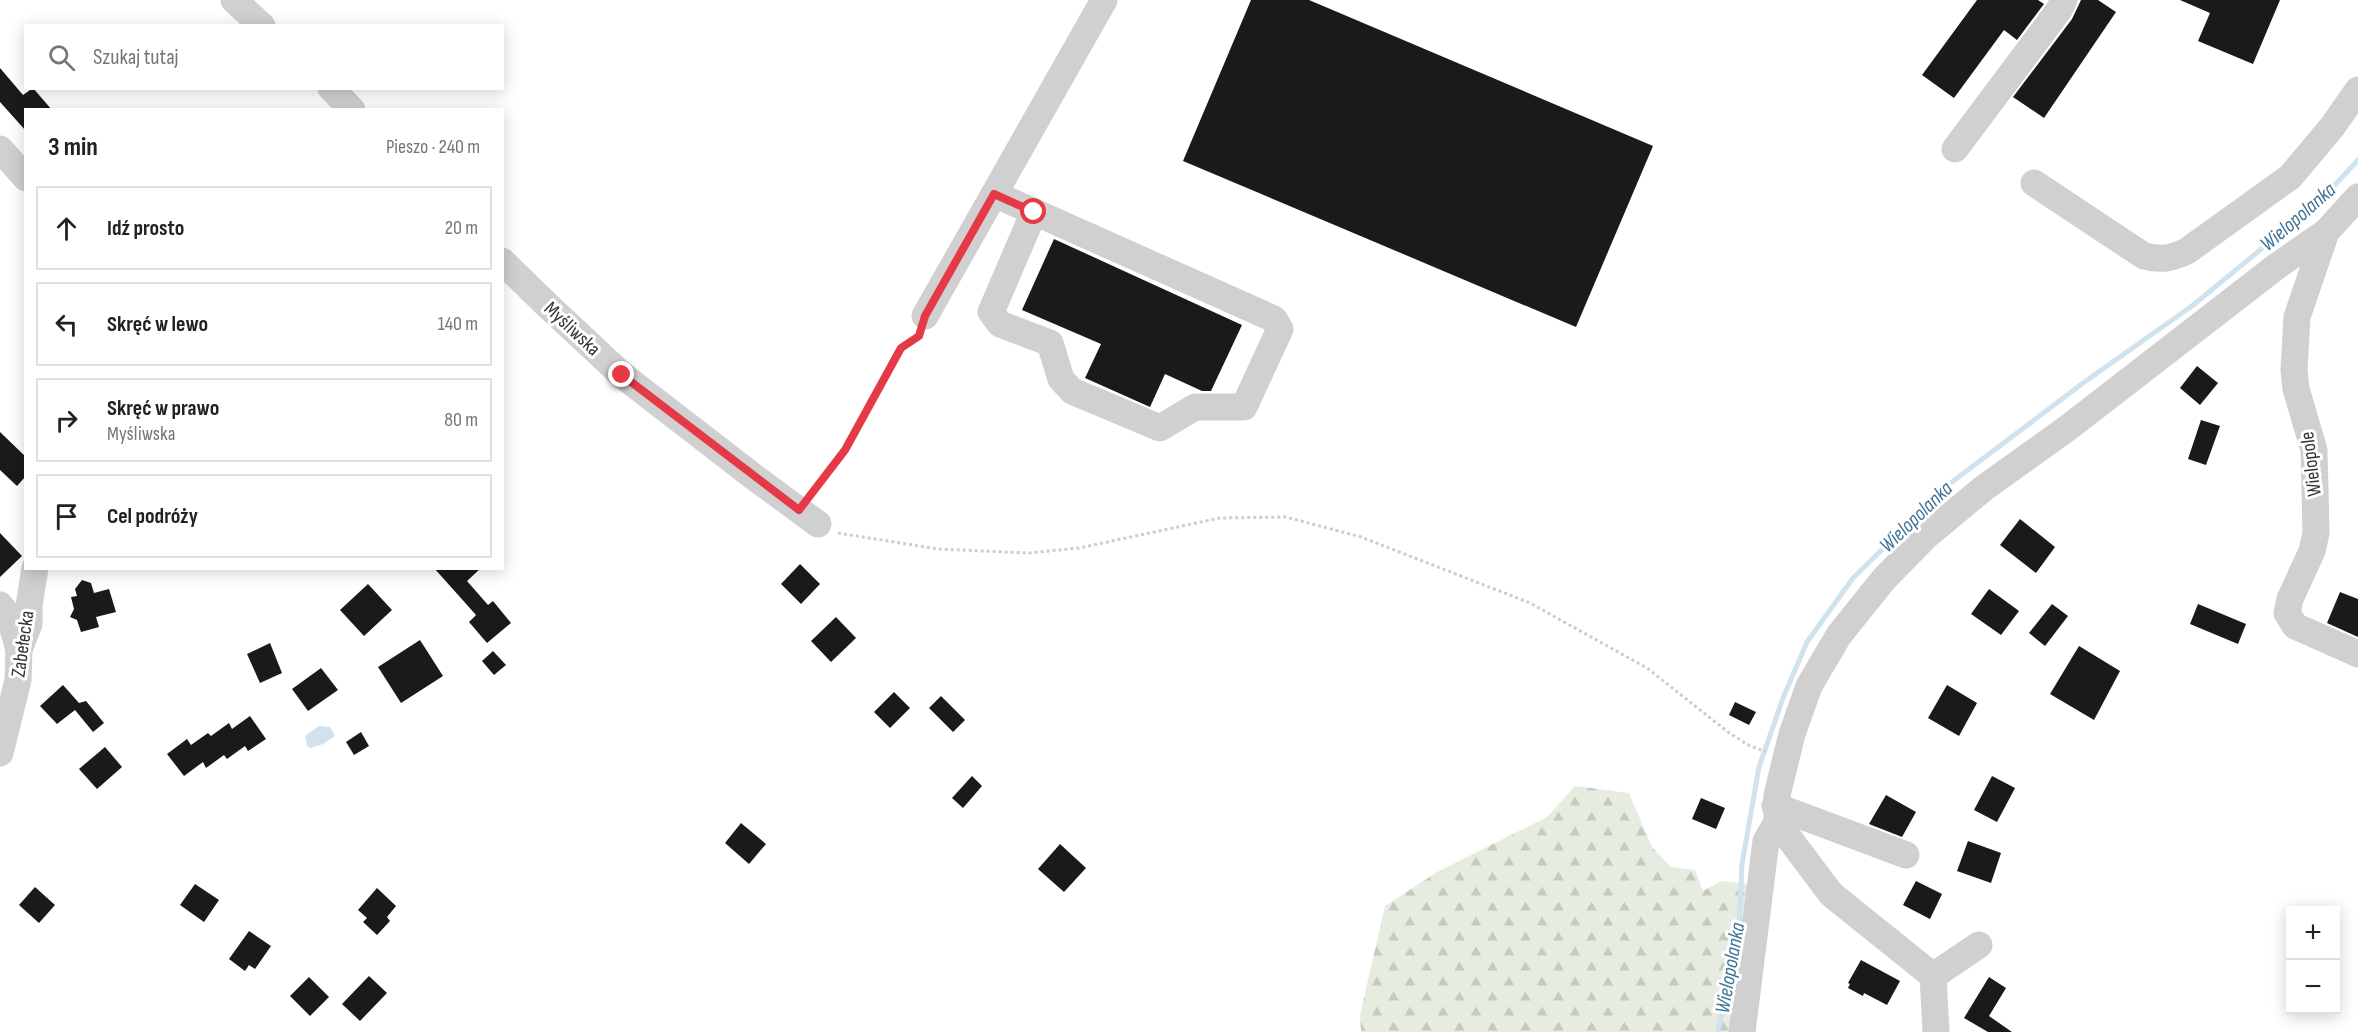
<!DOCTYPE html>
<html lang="pl">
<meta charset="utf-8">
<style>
body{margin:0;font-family:"Sofia Sans Condensed",sans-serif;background:#f2f2f2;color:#222}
.controls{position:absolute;right:18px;bottom:18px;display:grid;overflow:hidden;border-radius:0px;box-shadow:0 3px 15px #0003}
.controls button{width:54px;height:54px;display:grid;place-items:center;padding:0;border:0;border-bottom:2px solid #e0e0e0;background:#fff;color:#222;font:30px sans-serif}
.stop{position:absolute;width:18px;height:18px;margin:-14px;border:4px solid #e63946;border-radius:50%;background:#fff}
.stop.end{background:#e63946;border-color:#fff;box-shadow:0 2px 6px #0008}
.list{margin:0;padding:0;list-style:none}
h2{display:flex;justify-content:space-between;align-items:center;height:78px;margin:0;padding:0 24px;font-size:26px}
h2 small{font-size:20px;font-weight:400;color:#767676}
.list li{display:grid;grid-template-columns:39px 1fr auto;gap:18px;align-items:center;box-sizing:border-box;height:84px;margin:0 12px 12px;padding:0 12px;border:2px solid #e0e0e0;border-radius:0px}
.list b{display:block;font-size:22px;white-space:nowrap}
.list p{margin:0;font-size:20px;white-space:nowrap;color:#767676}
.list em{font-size:20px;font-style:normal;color:#767676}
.icon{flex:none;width:33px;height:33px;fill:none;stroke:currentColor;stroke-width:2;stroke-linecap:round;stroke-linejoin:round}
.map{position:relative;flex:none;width:2358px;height:1032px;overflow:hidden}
.search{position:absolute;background:#fff;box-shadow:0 3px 15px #0003;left:24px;top:24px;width:480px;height:66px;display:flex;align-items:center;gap:15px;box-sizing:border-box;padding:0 21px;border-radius:0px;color:#767676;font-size:22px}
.panel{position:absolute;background:#fff;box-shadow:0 3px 15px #0003;left:24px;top:108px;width:480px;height:462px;border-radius:0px}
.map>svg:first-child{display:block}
.forest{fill:url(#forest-firs)}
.water{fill:#cfe2ee}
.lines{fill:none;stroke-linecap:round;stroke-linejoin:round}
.stream{stroke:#cfe2ee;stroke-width:5}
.building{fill:#1a1a1a}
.path{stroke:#cdcdcd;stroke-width:3;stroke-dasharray:3 3;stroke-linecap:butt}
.minor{stroke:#d0d0d0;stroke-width:27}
.route{stroke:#e63946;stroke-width:8}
.labels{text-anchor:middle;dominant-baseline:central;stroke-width:6;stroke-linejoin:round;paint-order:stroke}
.street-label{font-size:20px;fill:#333;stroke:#fff}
.water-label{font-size:21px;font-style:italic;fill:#3f7597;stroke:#fff}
</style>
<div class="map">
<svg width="2358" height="1032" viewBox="0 0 2358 1032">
<defs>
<pattern id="forest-firs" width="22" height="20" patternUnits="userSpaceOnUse" patternTransform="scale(1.5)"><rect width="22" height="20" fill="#e6ecdf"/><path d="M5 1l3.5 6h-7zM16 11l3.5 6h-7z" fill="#c6cbc0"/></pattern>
</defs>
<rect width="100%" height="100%" fill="#fff"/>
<polygon class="forest" points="1575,786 1629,793 1652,847 1671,867 1695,870 1703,891 1721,881 1749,884 1730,1032 1361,1032 1360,1015 1385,906 1437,872 1547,817"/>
<polygon class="water" points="319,726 330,727 335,736 323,744 311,748 307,746 305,736"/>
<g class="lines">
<polyline class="stream" points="1718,1032 1739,928 1742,864 1759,767 1783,698 1807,642 1853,578 1948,485 2083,383 2192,306 2322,199 2358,160"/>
</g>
<g class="building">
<polygon points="1251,0 1309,0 1653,146 1576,327 1183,161"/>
<polygon points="1977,0 2038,0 2044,4 2017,40 2004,30 1954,98 1922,75"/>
<polygon points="2081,0 2098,0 2116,12 2044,118 2013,97 2072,19"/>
<polygon points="2180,0 2280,0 2253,64 2198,41 2210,13"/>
<polygon points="0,68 23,95 33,88 52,110 26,110 26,131 0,102"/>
<polygon points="1054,239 1242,325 1211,391 1202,391 1165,374 1150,407 1085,378 1101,344 1022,310"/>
<polygon points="2197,366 2218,383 2200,405 2180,388"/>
<polygon points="2201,420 2220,426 2206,465 2188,459"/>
<polygon points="0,432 26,457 26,476 17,486 0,470"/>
<polygon points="2020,519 2055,547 2036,573 2000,545"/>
<polygon points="0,533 22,556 0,577"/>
<polygon points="800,564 820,584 801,604 781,584"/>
<polygon points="434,568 481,568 467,581 488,605 493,601 511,623 487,643 469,622 476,615"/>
<polygon points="82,580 91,583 94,593 109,589 116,612 96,617 99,627 81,632 77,620 70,617 74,609 71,597 77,596 75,589"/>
<polygon points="368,584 392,610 364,636 340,610"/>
<polygon points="1989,589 2019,611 2001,635 1971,614"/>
<polygon points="2340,592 2358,599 2358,637 2327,623"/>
<polygon points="2052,604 2068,616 2045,646 2029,633"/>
<polygon points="2198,604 2246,624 2238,644 2190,624"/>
<polygon points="836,617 856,638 831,662 811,641"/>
<polygon points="420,640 443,676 401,703 378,667"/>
<polygon points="270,643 282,673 260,683 247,654"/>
<polygon points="2079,646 2120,671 2094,720 2050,694"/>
<polygon points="493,651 506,665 494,675 482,661"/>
<polygon points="321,668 338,690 308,711 292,689"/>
<polygon points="63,685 79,703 86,701 104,723 93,732 75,710 57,724 40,706"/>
<polygon points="1947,685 1977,703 1959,736 1928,718"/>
<polygon points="894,692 910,708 890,728 874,712"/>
<polygon points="941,696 965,720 953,732 929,708"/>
<polygon points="1735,702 1756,712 1749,725 1729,715"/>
<polygon points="250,716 266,739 248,751 245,746 227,759 224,755 206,768 203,762 184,776 167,754 187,739 191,745 208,733 211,736 229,723 232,729"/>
<polygon points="361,732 369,746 354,755 346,742"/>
<polygon points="105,747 122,767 97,789 79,769"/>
<polygon points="972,776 982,786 963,808 952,798"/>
<polygon points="1992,776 2015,788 1997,822 1974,810"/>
<polygon points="1886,795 1916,812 1902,837 1869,824"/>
<polygon points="1701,798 1725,808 1716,829 1692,819"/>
<polygon points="741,823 766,844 749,864 725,843"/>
<polygon points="1968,841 2001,853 1991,883 1957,871"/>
<polygon points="1060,844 1086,868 1064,892 1038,869"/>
<polygon points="1916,881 1942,894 1930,919 1903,905"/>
<polygon points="195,884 219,900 204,922 180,905"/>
<polygon points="35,887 55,905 39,923 19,905"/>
<polygon points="377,888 396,906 387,917 390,921 377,935 363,922 367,918 358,910"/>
<polygon points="249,931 271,946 255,969 249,965 245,971 229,959"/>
<polygon points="1861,960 1900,981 1887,1005 1864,993 1863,996 1848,988 1850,984 1848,983"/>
<polygon points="369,976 387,993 360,1021 342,1004"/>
<polygon points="309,977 329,997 310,1016 290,996"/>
<polygon points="1989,977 2006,988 1989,1016 2012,1032 1988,1032 1964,1018"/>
</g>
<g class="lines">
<g class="path">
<polyline points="811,494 845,450 901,348 917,337"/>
<polyline points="838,533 938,549 1028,553 1079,548 1220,518 1286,517 1361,537 1530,603 1647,668 1728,732 1748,745 1766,752"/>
</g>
<g class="minor">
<polyline points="234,0 262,26"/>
<polyline points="331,88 352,110"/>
<polyline points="0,149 26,178"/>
<polyline points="1955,149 2059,10 2064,0"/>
<path d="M2034 183 2144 256C2161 260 2171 259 2187 251L2290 177 2332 127 2358 90"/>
<polyline points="994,194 1274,319 1280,329 1244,407 1195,407 1160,428 1072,391 1061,379 1050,343 1000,324 991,312 1034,212"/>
<polyline points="2326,232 2297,317 2294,370 2296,389 2314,450 2316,533 2312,551 2290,599 2287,613 2295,626 2358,654"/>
<polyline points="502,261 545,303 622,375 754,477 818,524"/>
<polyline points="925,316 1104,0"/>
<path d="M0 605C11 617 15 635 19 650"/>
<polyline points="0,753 18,680 19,650 29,624 29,606 35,568"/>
<polyline points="1775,806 1906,855"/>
<polyline points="1933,976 1979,945"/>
<polyline points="1742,1032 1766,841 1777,822"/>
<polyline points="1936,1032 1933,976 1831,894 1777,822 1777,795 1792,734 1809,686 1839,635 1884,579 1926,536 1984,488 2069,427 2277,266 2326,232 2358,197"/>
</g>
</g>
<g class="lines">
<polyline class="route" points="622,375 799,510 845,450 901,348 919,336 925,316 994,194 1034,212"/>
</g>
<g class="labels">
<g class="street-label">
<text transform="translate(572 329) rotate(43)">Myśliwska</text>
<text transform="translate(2311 464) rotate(-97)">Wielopole</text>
<text transform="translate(23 644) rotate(-82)">Zabełecka</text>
</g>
<g class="water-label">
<text transform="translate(2298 217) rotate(-41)">Wielopolanka</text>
<text transform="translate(1916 517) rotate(-44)">Wielopolanka</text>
<text transform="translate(1730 968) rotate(-80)">Wielopolanka</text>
</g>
</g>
</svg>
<div class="controls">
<button>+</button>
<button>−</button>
</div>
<div class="stop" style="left:1034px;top:212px"></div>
<div class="stop end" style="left:622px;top:375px"></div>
<div class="search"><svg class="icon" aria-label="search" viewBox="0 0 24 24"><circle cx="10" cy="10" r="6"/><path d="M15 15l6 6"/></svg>Szukaj tutaj</div>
<section class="panel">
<h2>3 min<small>Pieszo · 240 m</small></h2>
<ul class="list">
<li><svg class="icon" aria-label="ahead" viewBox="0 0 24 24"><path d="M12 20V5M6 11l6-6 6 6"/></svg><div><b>Idź prosto</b></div><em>20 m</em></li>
<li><svg class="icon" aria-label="left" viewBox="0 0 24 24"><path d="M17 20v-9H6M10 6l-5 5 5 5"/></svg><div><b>Skręć w lewo</b></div><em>140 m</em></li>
<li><svg class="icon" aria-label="right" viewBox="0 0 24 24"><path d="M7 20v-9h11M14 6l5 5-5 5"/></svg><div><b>Skręć w prawo</b><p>Myśliwska</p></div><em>80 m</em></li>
<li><svg class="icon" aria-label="arrive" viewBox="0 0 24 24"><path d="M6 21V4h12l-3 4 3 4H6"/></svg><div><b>Cel podróży</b></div></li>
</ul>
</section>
</div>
